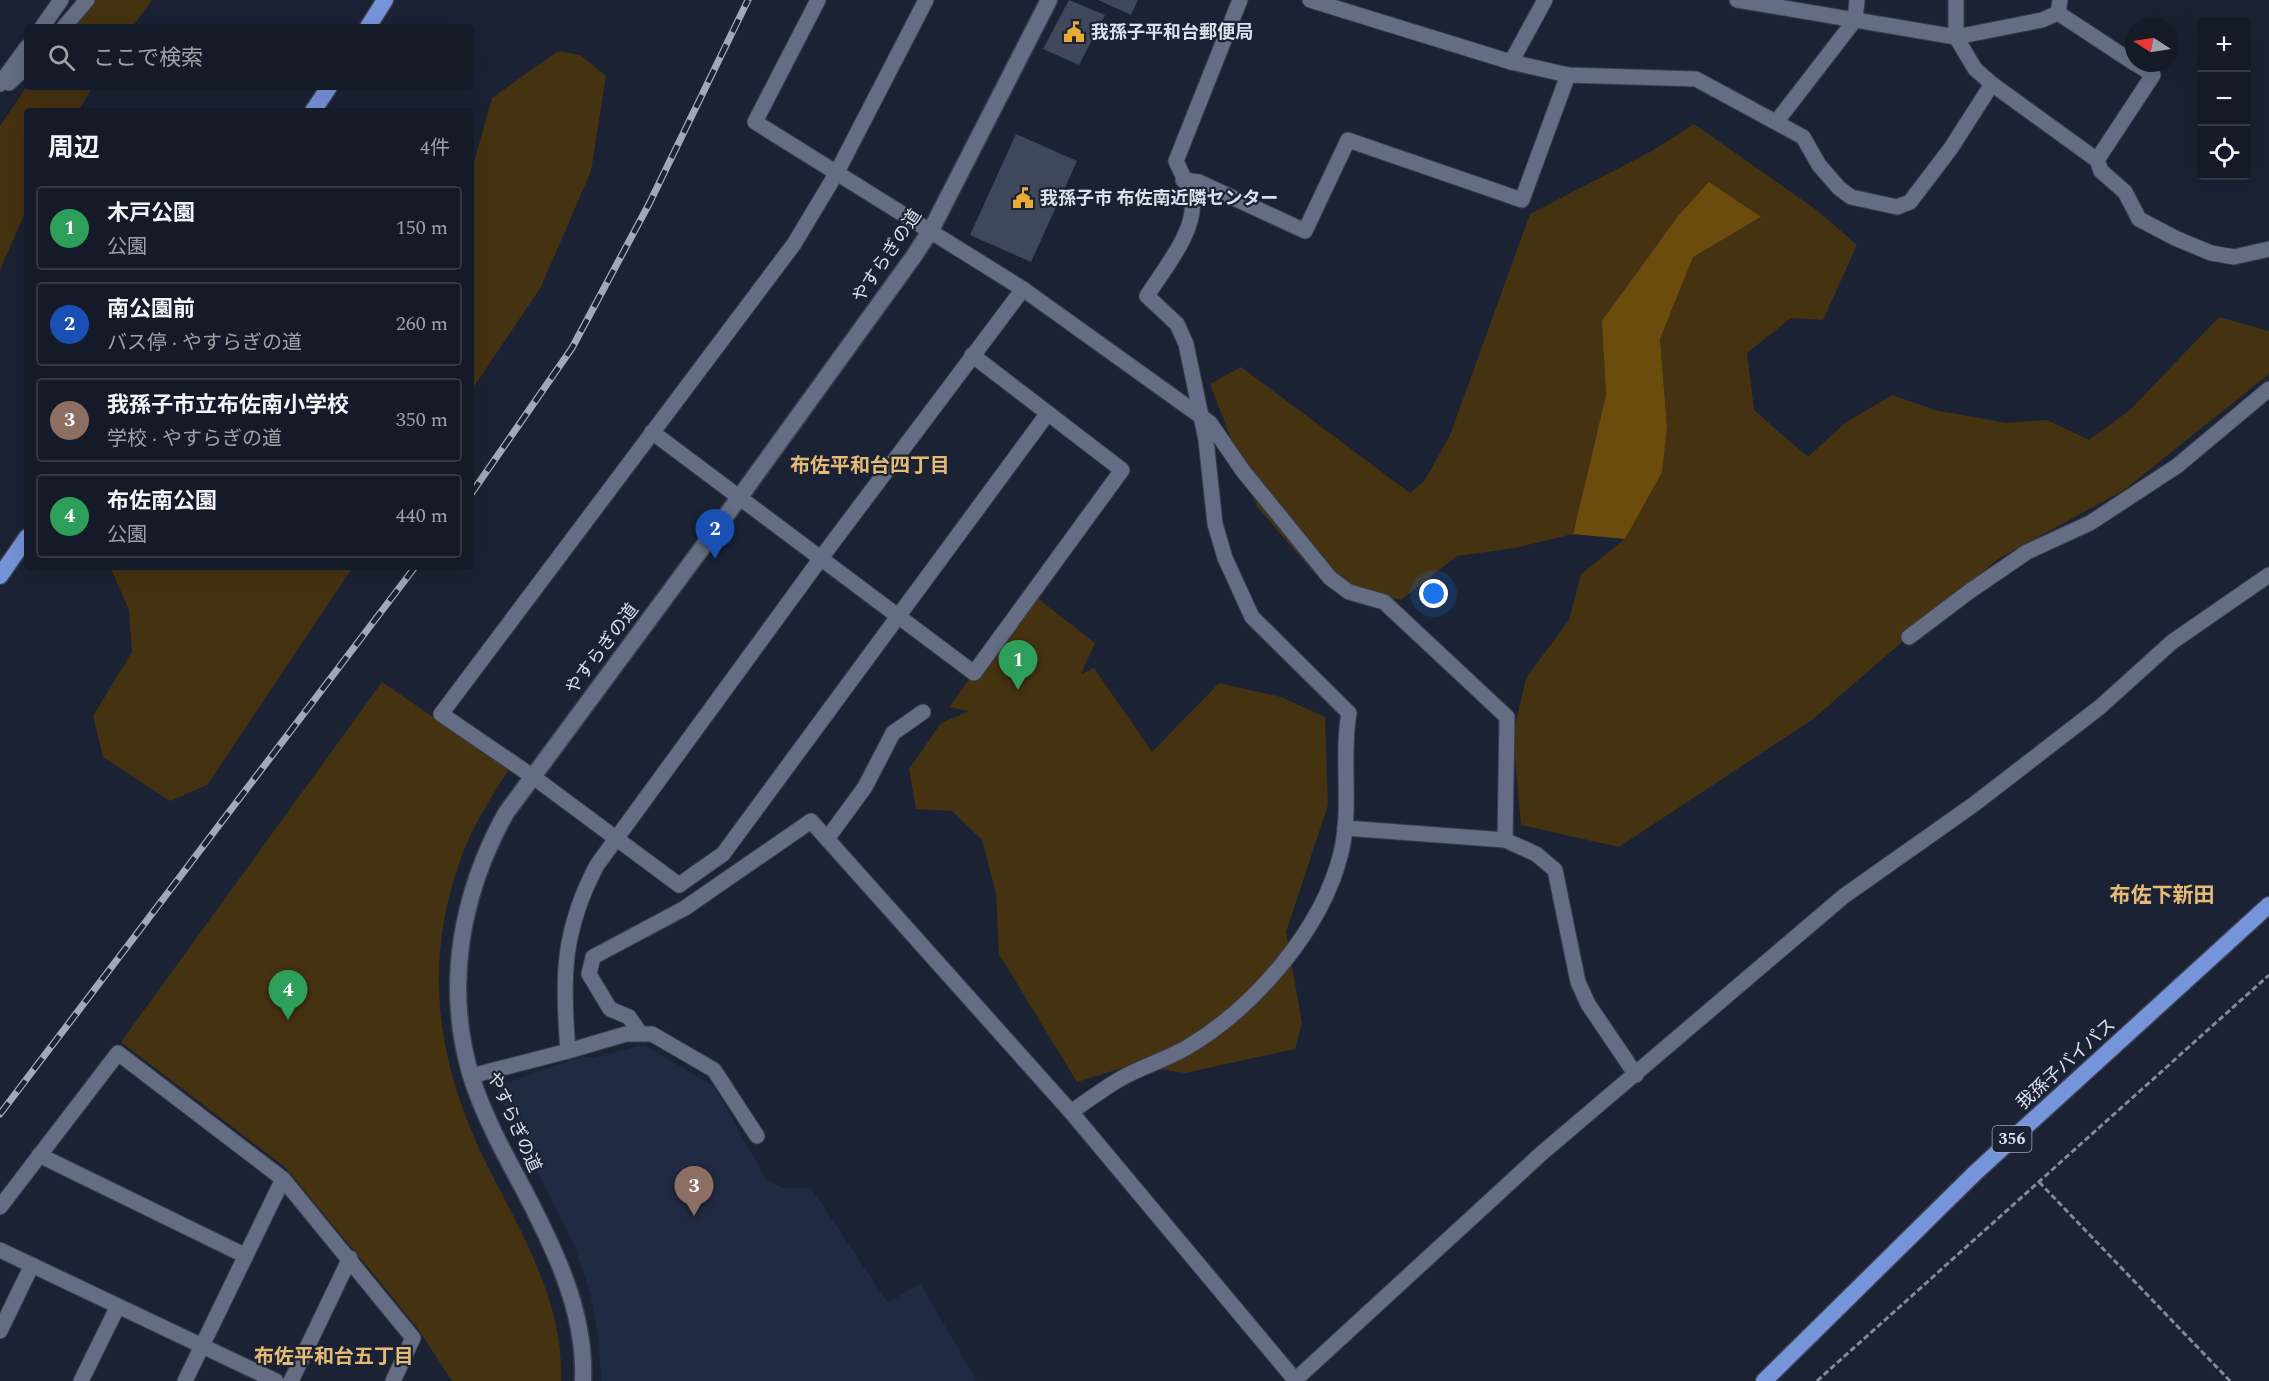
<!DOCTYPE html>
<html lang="ja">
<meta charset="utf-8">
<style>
body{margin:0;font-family:Spectral,"Noto Sans JP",serif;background:#212733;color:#f1f3f6}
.controls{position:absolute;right:18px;top:18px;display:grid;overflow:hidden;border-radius:6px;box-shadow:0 6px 24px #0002}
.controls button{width:54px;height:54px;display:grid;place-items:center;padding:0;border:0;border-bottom:2px solid #333844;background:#141a27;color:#f1f3f6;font:30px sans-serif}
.compass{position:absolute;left:2125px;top:18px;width:54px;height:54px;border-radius:50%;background:#141a27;box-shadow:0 6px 24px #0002;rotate:282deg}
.you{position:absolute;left:1434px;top:594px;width:21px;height:21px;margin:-15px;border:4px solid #fff;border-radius:50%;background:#1a73e8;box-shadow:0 0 0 9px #1a73e833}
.badge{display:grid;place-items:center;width:39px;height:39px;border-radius:50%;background:#ea580c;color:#fff;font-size:20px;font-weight:700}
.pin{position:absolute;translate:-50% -50px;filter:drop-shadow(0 2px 3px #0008)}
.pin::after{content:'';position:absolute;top:32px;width:21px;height:18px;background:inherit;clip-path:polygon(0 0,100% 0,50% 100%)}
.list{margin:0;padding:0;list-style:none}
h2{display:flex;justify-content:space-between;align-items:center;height:78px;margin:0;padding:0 24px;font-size:26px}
h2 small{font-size:20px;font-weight:400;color:#9da1a7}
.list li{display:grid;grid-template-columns:39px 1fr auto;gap:18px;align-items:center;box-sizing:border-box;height:84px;margin:0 12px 12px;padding:0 12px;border:2px solid #333844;border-radius:6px}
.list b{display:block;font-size:22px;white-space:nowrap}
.list p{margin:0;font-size:20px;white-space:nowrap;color:#9da1a7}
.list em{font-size:20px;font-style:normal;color:#9da1a7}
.icon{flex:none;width:33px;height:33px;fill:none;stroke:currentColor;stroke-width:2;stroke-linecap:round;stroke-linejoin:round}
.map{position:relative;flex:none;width:2269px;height:1381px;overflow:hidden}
.search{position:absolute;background:#141a27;box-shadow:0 6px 24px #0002;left:24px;top:24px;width:450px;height:66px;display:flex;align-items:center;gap:15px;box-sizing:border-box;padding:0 21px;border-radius:6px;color:#9da1a7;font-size:22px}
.panel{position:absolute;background:#141a27;box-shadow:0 6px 24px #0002;left:24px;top:108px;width:450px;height:462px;border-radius:6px}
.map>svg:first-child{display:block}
.built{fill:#202a42}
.green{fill:#453211}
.water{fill:#6c4c0c}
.building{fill:#3e475b}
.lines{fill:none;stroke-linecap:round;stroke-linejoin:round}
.minor-casing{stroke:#383e4d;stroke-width:17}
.tertiary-casing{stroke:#383e4d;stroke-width:19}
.trunk-casing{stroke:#383e4d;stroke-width:19}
.path{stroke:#838998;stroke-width:3;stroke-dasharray:6 3;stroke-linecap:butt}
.minor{stroke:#646d83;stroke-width:15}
.tertiary{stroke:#646d83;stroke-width:16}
.trunk{stroke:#7694da;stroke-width:16}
.rail-casing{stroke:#a2a8b6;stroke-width:7}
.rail{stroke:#1a2234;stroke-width:4.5;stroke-dasharray:14;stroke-linecap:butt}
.labels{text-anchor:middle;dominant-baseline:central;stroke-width:4.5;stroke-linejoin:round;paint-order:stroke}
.shield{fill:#1a2234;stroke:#a1a7b6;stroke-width:1.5}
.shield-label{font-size:16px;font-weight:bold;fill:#dbe0ed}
.poi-label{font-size:18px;font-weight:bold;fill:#dbe0ed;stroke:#1a2234;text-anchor:start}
.street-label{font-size:18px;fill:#dbe0ed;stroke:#1a2234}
.neighbourhood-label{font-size:20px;font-weight:bold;fill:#e5ba75;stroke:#1a2234}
.quarter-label{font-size:21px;font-weight:bold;fill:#e5ba75;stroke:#1a2234}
</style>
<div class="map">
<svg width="2269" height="1381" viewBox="0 0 2269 1381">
<rect width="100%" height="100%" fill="#1a2234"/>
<polygon class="built" points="644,1045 714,1086 766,1179 782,1188 811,1188 888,1303 920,1283 977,1381 601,1381 599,1341 590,1292 573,1243 498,1093 500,1085 580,1057 594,1057"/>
<g class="green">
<polygon points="86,0 152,0 132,27 67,27"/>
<polygon points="558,51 580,55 606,76 591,171 541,287 471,391 471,173 492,98"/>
<polygon points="27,86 93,87 78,111 27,111 27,208 0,270 0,126"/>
<polygon points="1694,124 1818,211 1857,245 1823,320 1791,318 1747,353 1754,410 1808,457 1845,423 1892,395 1935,410 2006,423 2047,420 2089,440 2130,410 2219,317 2269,331 2269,374 2124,490 1998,559 1813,719 1619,847 1521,825 1513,735 1526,678 1569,620 1581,574 1625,539 1667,426 1660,339 1693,256 1760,218 1709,183 1678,216 1603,321 1606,395 1573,534 1515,548 1457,556 1401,600 1324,584 1257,507 1210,384 1241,367 1410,493 1425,480 1450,435 1530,214 1650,152"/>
<polygon points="110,567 353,567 207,785 170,801 103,757 93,716 132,652 129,610"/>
<polygon points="1032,594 1095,643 1081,674 1094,668 1152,752 1219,683 1281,697 1325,717 1328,805 1286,932 1302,1023 1295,1049 1185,1073 1132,1065 1077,1082 999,954 996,893 982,840 952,811 916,809 909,769 941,723 969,711 949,707"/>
<path d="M382 682 509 769C490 799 471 828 460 861 420 973 440 1074 493 1177 526 1240 564 1307 561 1381H452L416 1326 285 1167 121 1042Z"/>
</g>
<polygon class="water" points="1709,182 1761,217 1693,257 1660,339 1667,426 1662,472 1625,539 1573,534 1606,395 1602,321 1678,216"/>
<g class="building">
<polygon points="1069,0 1105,15 1079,65 1043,49"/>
<polygon points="1098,0 1138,0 1131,15"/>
<polygon points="1016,134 1077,161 1031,262 970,235"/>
</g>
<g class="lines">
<defs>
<g id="minor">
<polyline points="818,0 755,122 1023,289 1210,423 1243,471 1330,578 1349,592 1384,602 1507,717 1505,840"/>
<polyline points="926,0 836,174 794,244 441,714 532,776 679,885 723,854 1048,413"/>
<polyline points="1310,0 1511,62 1568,75 1696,79 1803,137 1819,165 1839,188 1851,197 1897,207 1910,202 1951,148 1992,84 1975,69 1956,37 1956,0"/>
<polyline points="1737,0 1956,37 2042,20 2058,13 2060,0"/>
<polyline points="2058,13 2134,63"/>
<polyline points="42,27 61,0"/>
<polyline points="64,27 87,0"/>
<polyline points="1511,62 1545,0"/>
<polyline points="9,83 27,66"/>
<polyline points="0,84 27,47"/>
<polyline points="1992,84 2097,160 2153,75 2135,63"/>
<polyline points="1777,121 1855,20 1857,0"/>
<polyline points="2097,160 2101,171 2125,192 2139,219 2175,238 2211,253 2234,257 2269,249"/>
<polyline points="1183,180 1199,182 1305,231 1348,140 1522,200 1568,75"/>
<polyline points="652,432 974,673 1122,470 972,355"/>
<polyline points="1909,637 1970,591 2027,552 2090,523 2177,466 2269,389"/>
<polyline points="1345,828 1505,840 1536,854 1555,870 1578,982 1588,1004 1636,1075"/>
<polyline points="827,839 865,787 893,733 923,712"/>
<polyline points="640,1033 629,1017 610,1009 589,974 593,957 685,908 811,821 1071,1112 1296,1381"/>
<polyline points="568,1051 626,1034 652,1034 714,1070 757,1136"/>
<path d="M471 1076 568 1051C562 978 562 931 597 865L821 558 1023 289"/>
<path d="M1071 1112C1087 1101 1103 1089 1120 1079 1141 1067 1165 1060 1186 1048 1254 1008 1322 930 1341 853 1352 807 1341 759 1349 713L1252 617 1225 558 1215 524 1206 440 1186 344 1177 324 1147 296C1163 270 1200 227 1191 196 1188 184 1181 173 1176 161L1240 0"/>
<polyline points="39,1155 244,1255"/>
<polyline points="0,1207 118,1053 283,1179 413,1338 393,1381"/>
<polyline points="0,1250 276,1381"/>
<polyline points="0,1331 32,1265"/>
<polyline points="81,1381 118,1306"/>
<polyline points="185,1381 283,1179"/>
<polyline points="291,1381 350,1258"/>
<polyline points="1294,1381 1542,1153 1844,896 1973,805 2100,707 2172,642 2269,575"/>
</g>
<path id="tertiary" d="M583 1381C586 1313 555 1250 525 1192 505 1155 484 1117 471 1076 444 986 461 894 506 813L739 498 914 256 931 230 1049 0"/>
<g id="trunk">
<polyline points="368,27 385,0"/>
<polyline points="313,111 329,87"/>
<polyline points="0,576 27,537"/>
<polyline points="1764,1381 1976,1172 2269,905"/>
</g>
</defs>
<use href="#minor" class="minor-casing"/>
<use href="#tertiary" class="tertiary-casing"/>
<use href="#trunk" class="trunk-casing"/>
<g class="path">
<polyline points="2039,1182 2230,1381"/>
<polyline points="1817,1381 2269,975"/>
</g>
<use href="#minor" class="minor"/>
<use href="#tertiary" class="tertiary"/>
<use href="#trunk" class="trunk"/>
<defs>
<g id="rail">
<polyline points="471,494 572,348 649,204 748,0"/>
<polyline points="0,1114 415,567"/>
</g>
</defs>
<use href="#rail" class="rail-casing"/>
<use href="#rail" class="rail"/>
</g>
<defs>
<symbol id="civic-bare" viewBox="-9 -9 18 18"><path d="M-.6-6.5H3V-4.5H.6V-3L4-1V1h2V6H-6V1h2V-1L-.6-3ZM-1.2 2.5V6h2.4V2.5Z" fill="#e9ab38" stroke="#1a2234" stroke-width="2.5" paint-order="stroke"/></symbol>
</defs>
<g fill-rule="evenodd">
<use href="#civic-bare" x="1059" y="17" width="30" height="30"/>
<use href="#civic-bare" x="1008" y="183" width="30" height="30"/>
</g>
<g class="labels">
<rect class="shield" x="1992.5" y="1126" width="39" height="26" rx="4.5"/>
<g class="shield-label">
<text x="2012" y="1139">356</text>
</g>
<g class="poi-label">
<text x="1091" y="32">我孫子平和台郵便局</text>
<text x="1040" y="198">我孫子市 布佐南近隣センター</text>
</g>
<g class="street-label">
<text transform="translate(887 256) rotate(-56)">やすらぎの道</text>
<text transform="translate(602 649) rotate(-53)">やすらぎの道</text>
<text transform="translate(2066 1064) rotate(-42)">我孫子バイパス</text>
<text transform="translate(514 1122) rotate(66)">やすらぎの道</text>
</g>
<g class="neighbourhood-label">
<text x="870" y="466">布佐平和台四丁目</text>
<text x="334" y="1357">布佐平和台五丁目</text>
</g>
<g class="quarter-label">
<text x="2162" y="896">布佐下新田</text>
</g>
</g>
</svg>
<div class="controls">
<button>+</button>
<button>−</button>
<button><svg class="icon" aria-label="locate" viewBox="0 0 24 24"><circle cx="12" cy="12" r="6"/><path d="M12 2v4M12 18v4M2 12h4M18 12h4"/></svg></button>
</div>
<svg class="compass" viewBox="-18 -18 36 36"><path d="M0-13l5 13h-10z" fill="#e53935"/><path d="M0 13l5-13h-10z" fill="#9da1a7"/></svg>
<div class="you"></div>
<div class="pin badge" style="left:1018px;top:690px;background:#2e9e5b">1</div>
<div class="pin badge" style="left:715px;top:559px;background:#1a4fb4">2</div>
<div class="pin badge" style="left:694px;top:1216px;background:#8d6e63">3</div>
<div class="pin badge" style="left:288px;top:1020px;background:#2e9e5b">4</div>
<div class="search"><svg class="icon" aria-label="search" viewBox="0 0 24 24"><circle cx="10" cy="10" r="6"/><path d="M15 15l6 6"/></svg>ここで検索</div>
<section class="panel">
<h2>周辺<small>4件</small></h2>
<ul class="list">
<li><span class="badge" style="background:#2e9e5b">1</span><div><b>木戸公園</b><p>公園</p></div><em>150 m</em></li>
<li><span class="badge" style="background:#1a4fb4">2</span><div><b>南公園前</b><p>バス停 · やすらぎの道</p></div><em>260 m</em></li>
<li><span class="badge" style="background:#8d6e63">3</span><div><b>我孫子市立布佐南小学校</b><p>学校 · やすらぎの道</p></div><em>350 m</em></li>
<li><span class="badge" style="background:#2e9e5b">4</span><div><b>布佐南公園</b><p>公園</p></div><em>440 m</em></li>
</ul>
</section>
</div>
